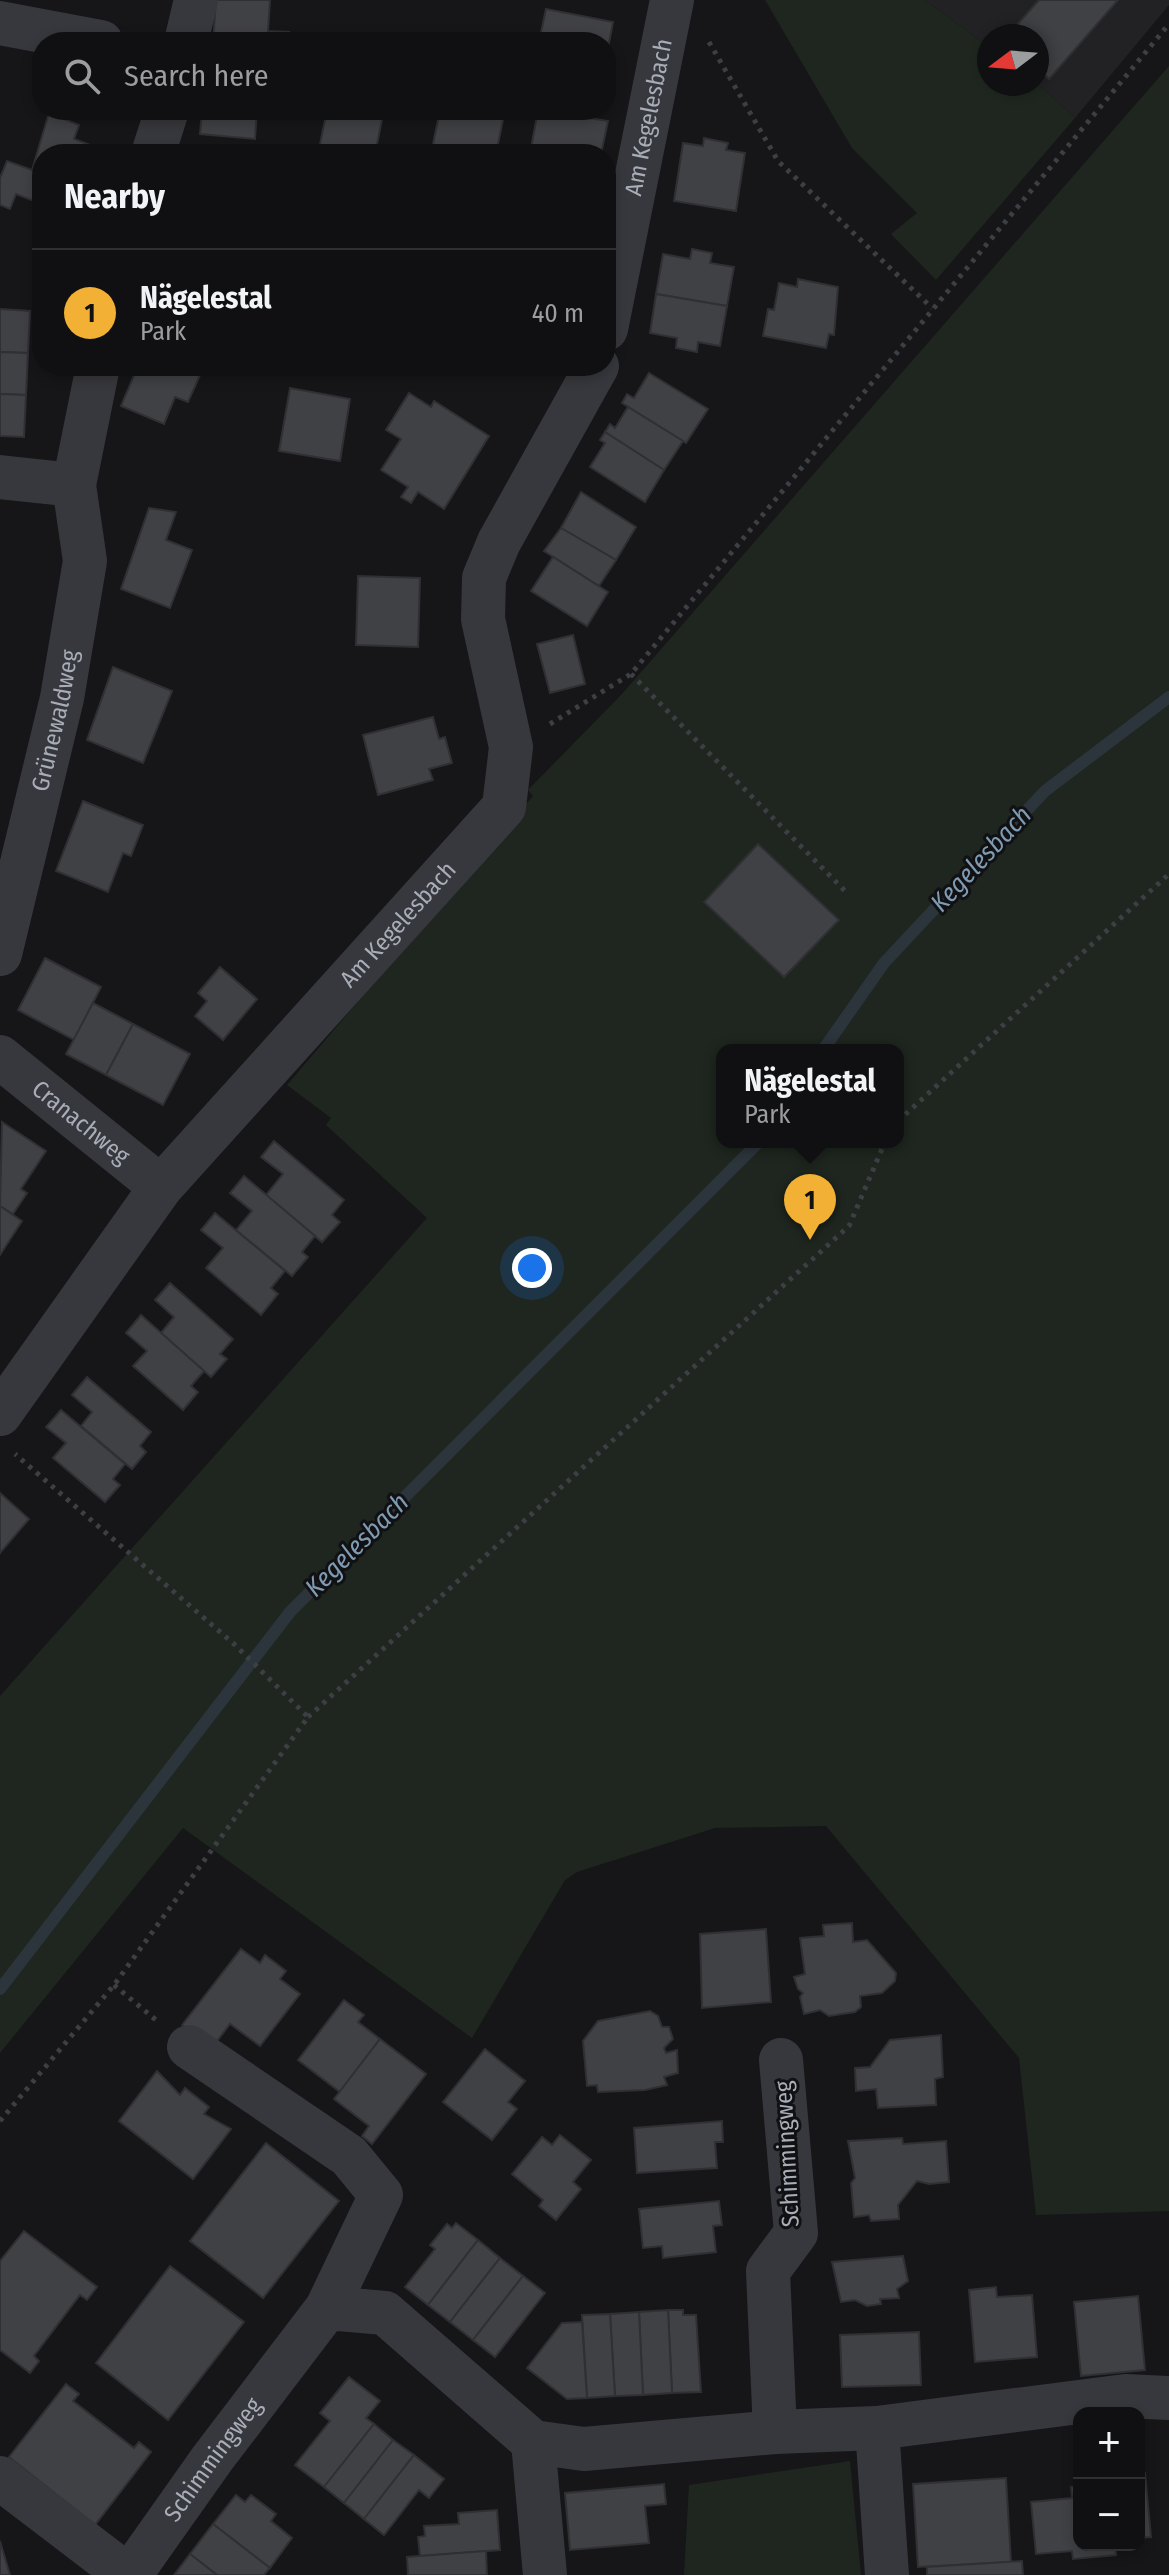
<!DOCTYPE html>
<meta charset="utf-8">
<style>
body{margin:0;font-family:"Fira Sans Condensed",sans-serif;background:#1e1e20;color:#f1f3f6}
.controls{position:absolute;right:24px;bottom:24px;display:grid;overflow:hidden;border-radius:16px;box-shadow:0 4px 12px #0003}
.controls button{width:72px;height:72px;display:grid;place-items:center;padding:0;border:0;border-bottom:2px solid #303032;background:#101012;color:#f1f3f6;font:40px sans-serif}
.compass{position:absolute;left:977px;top:24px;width:72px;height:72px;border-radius:50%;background:#101012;box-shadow:0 4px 12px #0003;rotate:254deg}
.you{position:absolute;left:532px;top:1268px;width:28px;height:28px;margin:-20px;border:6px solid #fff;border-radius:50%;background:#1a73e8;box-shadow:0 0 0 12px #1a73e833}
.badge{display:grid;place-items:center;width:52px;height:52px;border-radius:50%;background:#f2b134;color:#111;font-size:26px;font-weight:700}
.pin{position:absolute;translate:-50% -66px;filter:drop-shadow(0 2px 4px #0008)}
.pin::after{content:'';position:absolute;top:42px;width:28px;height:24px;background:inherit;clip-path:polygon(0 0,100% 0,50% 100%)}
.popup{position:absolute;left:716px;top:1044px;width:188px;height:104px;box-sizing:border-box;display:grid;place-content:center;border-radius:16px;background:#101012;filter:drop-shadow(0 2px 6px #0005);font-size:26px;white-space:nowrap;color:#9c9d9f}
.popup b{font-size:30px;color:#f1f3f6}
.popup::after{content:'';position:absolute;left:50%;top:100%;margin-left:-16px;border:16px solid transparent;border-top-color:#101012}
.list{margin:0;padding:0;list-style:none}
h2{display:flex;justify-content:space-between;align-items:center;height:104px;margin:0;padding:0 32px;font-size:34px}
h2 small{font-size:26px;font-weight:400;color:#9c9d9f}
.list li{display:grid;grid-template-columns:52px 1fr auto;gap:24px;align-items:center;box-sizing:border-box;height:128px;padding:0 32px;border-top:2px solid #303032}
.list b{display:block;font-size:30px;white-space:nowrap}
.list p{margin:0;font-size:26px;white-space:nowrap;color:#9c9d9f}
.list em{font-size:26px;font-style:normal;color:#9c9d9f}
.icon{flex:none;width:44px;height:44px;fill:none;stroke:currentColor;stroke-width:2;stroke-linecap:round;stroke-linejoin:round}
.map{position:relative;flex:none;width:1169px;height:2575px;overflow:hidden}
.search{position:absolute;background:#101012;box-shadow:0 4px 12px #0003;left:32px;top:32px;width:584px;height:88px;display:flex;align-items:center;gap:20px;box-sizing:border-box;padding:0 28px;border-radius:32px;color:#9c9d9f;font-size:30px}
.panel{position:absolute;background:#101012;box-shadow:0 4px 12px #0003;left:32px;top:144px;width:584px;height:232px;border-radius:32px}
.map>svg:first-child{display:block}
.built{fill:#222225}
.green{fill:#1e261f;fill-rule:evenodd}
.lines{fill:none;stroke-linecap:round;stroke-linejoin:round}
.stream{stroke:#2c353c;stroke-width:12}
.building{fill:#404145;stroke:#303034;stroke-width:2}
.path{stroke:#3d3f44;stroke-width:5;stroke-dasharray:4 6;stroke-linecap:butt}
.minor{stroke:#37383d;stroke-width:44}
.labels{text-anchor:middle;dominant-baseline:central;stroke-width:6;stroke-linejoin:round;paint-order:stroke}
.street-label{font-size:24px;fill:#a8adb8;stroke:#111113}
.water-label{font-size:26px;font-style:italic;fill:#7f9bb3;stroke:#111113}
</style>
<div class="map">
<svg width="1169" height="2575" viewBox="0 0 1169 2575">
<rect width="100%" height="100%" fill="#161618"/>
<polygon class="built" points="925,0 1169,0 1169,5 1075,118 1037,83 1037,36 989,36 989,47"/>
<g class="green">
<polygon points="765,0 925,0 989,47 989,84 1037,83 1075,118 936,280 891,234 917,213 852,148"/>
<path d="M1169 66V2211L1036 2215 1019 2058 826 1826 715 1828 577 1872 565 1880 472 2038 183 1828 0 2053V1696L427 1218 326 1125 331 1118 287 1085 533 796 528 790 622 694ZM722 1050H898V1142H722Z"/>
<polygon points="850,2461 861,2575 684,2575 689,2485"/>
</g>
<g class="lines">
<g class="stream">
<polyline points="823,1050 884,963 1045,791 1169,697"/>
<polyline points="0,1989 290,1612 759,1142"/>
</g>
</g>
<g class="building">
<polygon points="216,0 270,0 268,31 289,32 288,42 213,42"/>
<polygon points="1039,0 1118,0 1049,79 1037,68 1037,36 1007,36"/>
<polygon points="546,9 613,22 606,59 606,42 539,42"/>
<polygon points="202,110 257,110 255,139 200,134"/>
<polygon points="327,110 384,110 375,154 318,154"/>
<polygon points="440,110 505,110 496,154 431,154"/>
<polygon points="538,110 608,121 601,154 530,154"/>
<polygon points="49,113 79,125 74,139 96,147 94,154 42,154 42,204 16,194 10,209 0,205 0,178 7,161 32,170"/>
<polygon points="704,138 728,143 726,150 745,153 736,211 674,201 683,143 703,146"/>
<polygon points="692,249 712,253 710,263 734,267 727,306 656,294 663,254 690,259"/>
<polygon points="798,279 838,287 834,335 829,334 826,348 763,336 768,309 774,310 779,283 797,287"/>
<polygon points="656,294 727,306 720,346 698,342 697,352 676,348 677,338 650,333"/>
<polygon points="0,309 30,311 28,353 0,352"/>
<polygon points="0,352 28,353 26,395 0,394"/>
<polygon points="138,366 204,366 188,402 175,397 164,424 121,406"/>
<polygon points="649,373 708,409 686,443 622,403 627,394 634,398"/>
<polygon points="290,388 350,399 340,461 279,451"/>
<polygon points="409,393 431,407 434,401 489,436 444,509 418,492 411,503 401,497 408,487 381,470 401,439 386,430"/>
<polygon points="0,394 26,395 24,437 0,436"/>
<polygon points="628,407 683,441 664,470 605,432 610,424 615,428"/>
<polygon points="605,432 664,470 645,502 590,467 605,443 600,440"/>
<polygon points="581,492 636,527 616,560 561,528"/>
<polygon points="149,508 176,512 166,540 192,550 170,608 121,589"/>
<polygon points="561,528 616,560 599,586 544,551"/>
<polygon points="553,557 608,592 587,626 531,591"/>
<polygon points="358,576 420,578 418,647 356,645"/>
<polygon points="573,635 585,684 550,693 537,644"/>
<polygon points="113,667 172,691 143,763 87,740"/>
<polygon points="433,717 439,739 445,737 452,763 429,769 433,780 378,795 363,735"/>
<polygon points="83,801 143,825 131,856 123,853 108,892 56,871"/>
<polygon points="758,844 839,920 784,977 704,902"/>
<polygon points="45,958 101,987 74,1040 18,1010"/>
<polygon points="220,967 257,999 223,1040 195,1016 207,1001 198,993"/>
<polygon points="93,1003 133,1024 106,1075 66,1054"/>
<polygon points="133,1024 190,1054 163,1105 106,1075"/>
<polygon points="2,1122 46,1151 21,1189 27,1193 13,1214 0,1206"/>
<polygon points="274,1141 344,1200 332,1215 340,1222 322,1242 266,1195 283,1174 261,1157"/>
<polygon points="244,1176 315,1236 302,1252 308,1257 292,1276 236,1230 252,1211 230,1193"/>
<polygon points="0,1206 22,1221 0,1255"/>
<polygon points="215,1213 285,1271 271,1288 278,1294 261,1315 206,1268 223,1248 201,1230"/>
<polygon points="170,1283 233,1339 220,1354 227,1359 211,1377 161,1333 174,1317 155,1300"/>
<polygon points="141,1315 204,1371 191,1386 198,1392 183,1410 133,1366 147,1351 126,1333"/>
<polygon points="87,1377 151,1432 140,1446 146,1452 132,1469 81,1426 92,1412 72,1395"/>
<polygon points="61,1410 125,1464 113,1479 120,1485 105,1502 53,1458 66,1443 46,1427"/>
<polygon points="0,1493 29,1519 0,1553"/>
<polygon points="852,1923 853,1942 867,1940 896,1973 895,1981 882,1993 860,1996 861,2007 855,2012 829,2016 820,2010 804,2014 800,1997 803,1993 798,1989 794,1977 805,1974 800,1938 824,1936 823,1925"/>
<polygon points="766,1929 771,2002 702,2008 700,1934"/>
<polygon points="241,1949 260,1963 265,1955 286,1971 280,1979 300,1994 260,2046 230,2024 211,2049 182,2025"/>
<polygon points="344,2000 364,2015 358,2022 380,2039 340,2092 298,2060"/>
<polygon points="650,2011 658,2016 662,2027 669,2027 673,2039 664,2048 666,2053 677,2050 678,2073 664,2077 667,2085 645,2090 598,2092 597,2085 587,2086 583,2041 598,2021"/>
<polygon points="941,2035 943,2077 935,2079 936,2105 878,2108 876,2089 856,2091 855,2068 870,2067 890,2040"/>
<polygon points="380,2039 426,2074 372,2144 362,2136 369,2126 334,2099"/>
<polygon points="485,2049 525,2081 508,2102 517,2109 492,2140 443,2102"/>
<polygon points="157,2071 180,2095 185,2088 209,2107 204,2114 231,2129 193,2179 119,2121"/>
<polygon points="722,2121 723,2142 715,2142 717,2168 637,2173 634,2128"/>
<polygon points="560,2135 591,2160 573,2182 581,2189 556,2220 539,2206 543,2200 512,2174 542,2137 552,2145"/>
<polygon points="902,2138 903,2144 946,2141 949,2182 929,2184 917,2181 898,2205 899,2219 871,2221 869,2215 854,2217 851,2183 855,2178 848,2141"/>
<polygon points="266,2143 339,2201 263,2298 190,2241"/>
<polygon points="719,2201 722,2225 713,2226 716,2252 663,2258 662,2246 643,2248 639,2209"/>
<polygon points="456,2223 478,2240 428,2305 405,2287 435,2249 430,2245 447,2224 452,2228"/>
<polygon points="24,2231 97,2287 87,2300 80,2295 34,2356 39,2361 30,2373 0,2350 0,2261"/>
<polygon points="478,2240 500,2258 450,2322 428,2305"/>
<polygon points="903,2256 908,2281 897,2289 899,2298 880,2299 881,2304 867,2306 855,2300 841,2302 832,2262"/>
<polygon points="500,2258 523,2276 473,2340 450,2322"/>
<polygon points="170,2266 244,2322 168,2420 96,2363"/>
<polygon points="523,2276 545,2293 495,2357 473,2340"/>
<polygon points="996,2287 997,2297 1032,2295 1037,2357 975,2362 969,2290"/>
<polygon points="1138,2296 1145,2370 1081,2376 1074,2302"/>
<polygon points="668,2310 683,2310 683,2315 696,2315 701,2392 672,2393"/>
<polygon points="668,2310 672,2393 643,2395 639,2312"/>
<polygon points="639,2312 643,2395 615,2396 610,2314"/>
<polygon points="610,2314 615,2396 587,2398 582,2315"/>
<polygon points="582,2322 587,2398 567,2399 527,2368 562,2323"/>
<polygon points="919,2332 921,2385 842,2387 840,2335"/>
<polygon points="349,2377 380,2401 366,2418 374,2424 324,2487 295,2465 330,2421 320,2413"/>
<polygon points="66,2384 79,2394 73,2401 134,2448 139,2442 151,2452 95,2525 9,2457"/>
<polygon points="374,2424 393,2440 344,2503 324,2487"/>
<polygon points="393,2440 414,2455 364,2519 344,2503"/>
<polygon points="414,2455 444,2479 429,2498 419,2490 384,2535 364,2519"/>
<polygon points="1139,2473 1145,2473 1151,2537 1139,2538"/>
<polygon points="1006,2478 1011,2562 918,2567 913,2484"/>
<polygon points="664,2484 666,2504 645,2506 649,2543 570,2550 565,2493"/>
<polygon points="1079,2486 1079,2545 1115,2545 1116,2555 1073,2559 1072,2551 1036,2554 1031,2502 1072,2498 1071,2487"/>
<polygon points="236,2495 245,2502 251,2495 276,2514 271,2521 292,2538 270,2568 213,2524"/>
<polygon points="497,2510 500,2550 420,2556 418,2537 425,2536 424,2526 459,2524 458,2513"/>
<polygon points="213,2524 270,2568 264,2575 217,2575 190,2554"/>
<polygon points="0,2541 10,2575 0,2575"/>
<polygon points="486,2551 487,2575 408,2575 407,2557"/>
<polygon points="190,2554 217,2575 174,2575"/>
<polygon points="1022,2561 1023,2575 927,2575 927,2567"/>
</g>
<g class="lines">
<g class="path">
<polyline points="709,42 778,161 932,308"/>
<polyline points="631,674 846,892"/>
<polyline points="550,724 631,674 1169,24"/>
<polyline points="898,1121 1169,874"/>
<polyline points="308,1717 849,1226 885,1142"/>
<polyline points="114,1985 156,2020"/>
<polyline points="0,2121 114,1985 308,1717 234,1644 15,1454"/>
</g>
<g class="minor">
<polyline points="0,23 101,42"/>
<polyline points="186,42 196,0"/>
<polyline points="153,154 167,110"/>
<path id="s1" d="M606 329 672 0"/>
<polyline points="0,477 74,485"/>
<path id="s2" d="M0 954 62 698 85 561 74 485 98 366"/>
<path id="s3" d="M0 1057 161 1187"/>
<path id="s4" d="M0 1414 161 1187 504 807 511 747 483 619 484 578 499 542 597 366"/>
<polyline points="189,2047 349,2156 381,2195 327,2308"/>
<polyline points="877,2428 887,2575"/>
<polyline points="775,2432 768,2271 796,2233 781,2060"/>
<polyline points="533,2442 545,2575"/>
<polyline points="0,2478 127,2575"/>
<path id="s5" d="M130 2575 212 2459 327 2308 385 2313 533 2442 584 2449 775 2432 877 2428 1125 2396 1169 2398"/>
</g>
</g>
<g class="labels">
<g class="street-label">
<text stroke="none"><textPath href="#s1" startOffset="216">Am Kegelesbach</textPath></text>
<text stroke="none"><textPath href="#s2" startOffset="240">Grünewaldweg</textPath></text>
<text stroke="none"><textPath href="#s4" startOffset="632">Am Kegelesbach</textPath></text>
<text stroke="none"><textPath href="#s3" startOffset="104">Cranachweg</textPath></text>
<text transform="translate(787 2154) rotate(-93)">Schimmingweg</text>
<text stroke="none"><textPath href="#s5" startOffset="142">Schimmingweg</textPath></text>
</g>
<g class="water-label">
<text transform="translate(981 859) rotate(-47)">Kegelesbach</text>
<text transform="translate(357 1545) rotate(-45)">Kegelesbach</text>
</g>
</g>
</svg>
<div class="controls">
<button>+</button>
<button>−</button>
</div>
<svg class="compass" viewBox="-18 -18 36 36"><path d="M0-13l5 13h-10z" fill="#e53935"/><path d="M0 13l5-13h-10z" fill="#9c9d9f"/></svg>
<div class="you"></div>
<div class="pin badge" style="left:810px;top:1240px">1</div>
<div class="popup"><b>Nägelestal</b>Park</div>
<div class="search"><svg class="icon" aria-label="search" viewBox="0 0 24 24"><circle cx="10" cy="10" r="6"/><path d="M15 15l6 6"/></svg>Search here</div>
<section class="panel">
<h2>Nearby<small></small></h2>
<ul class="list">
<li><span class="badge">1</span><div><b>Nägelestal</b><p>Park</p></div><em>40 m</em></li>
</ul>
</section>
</div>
